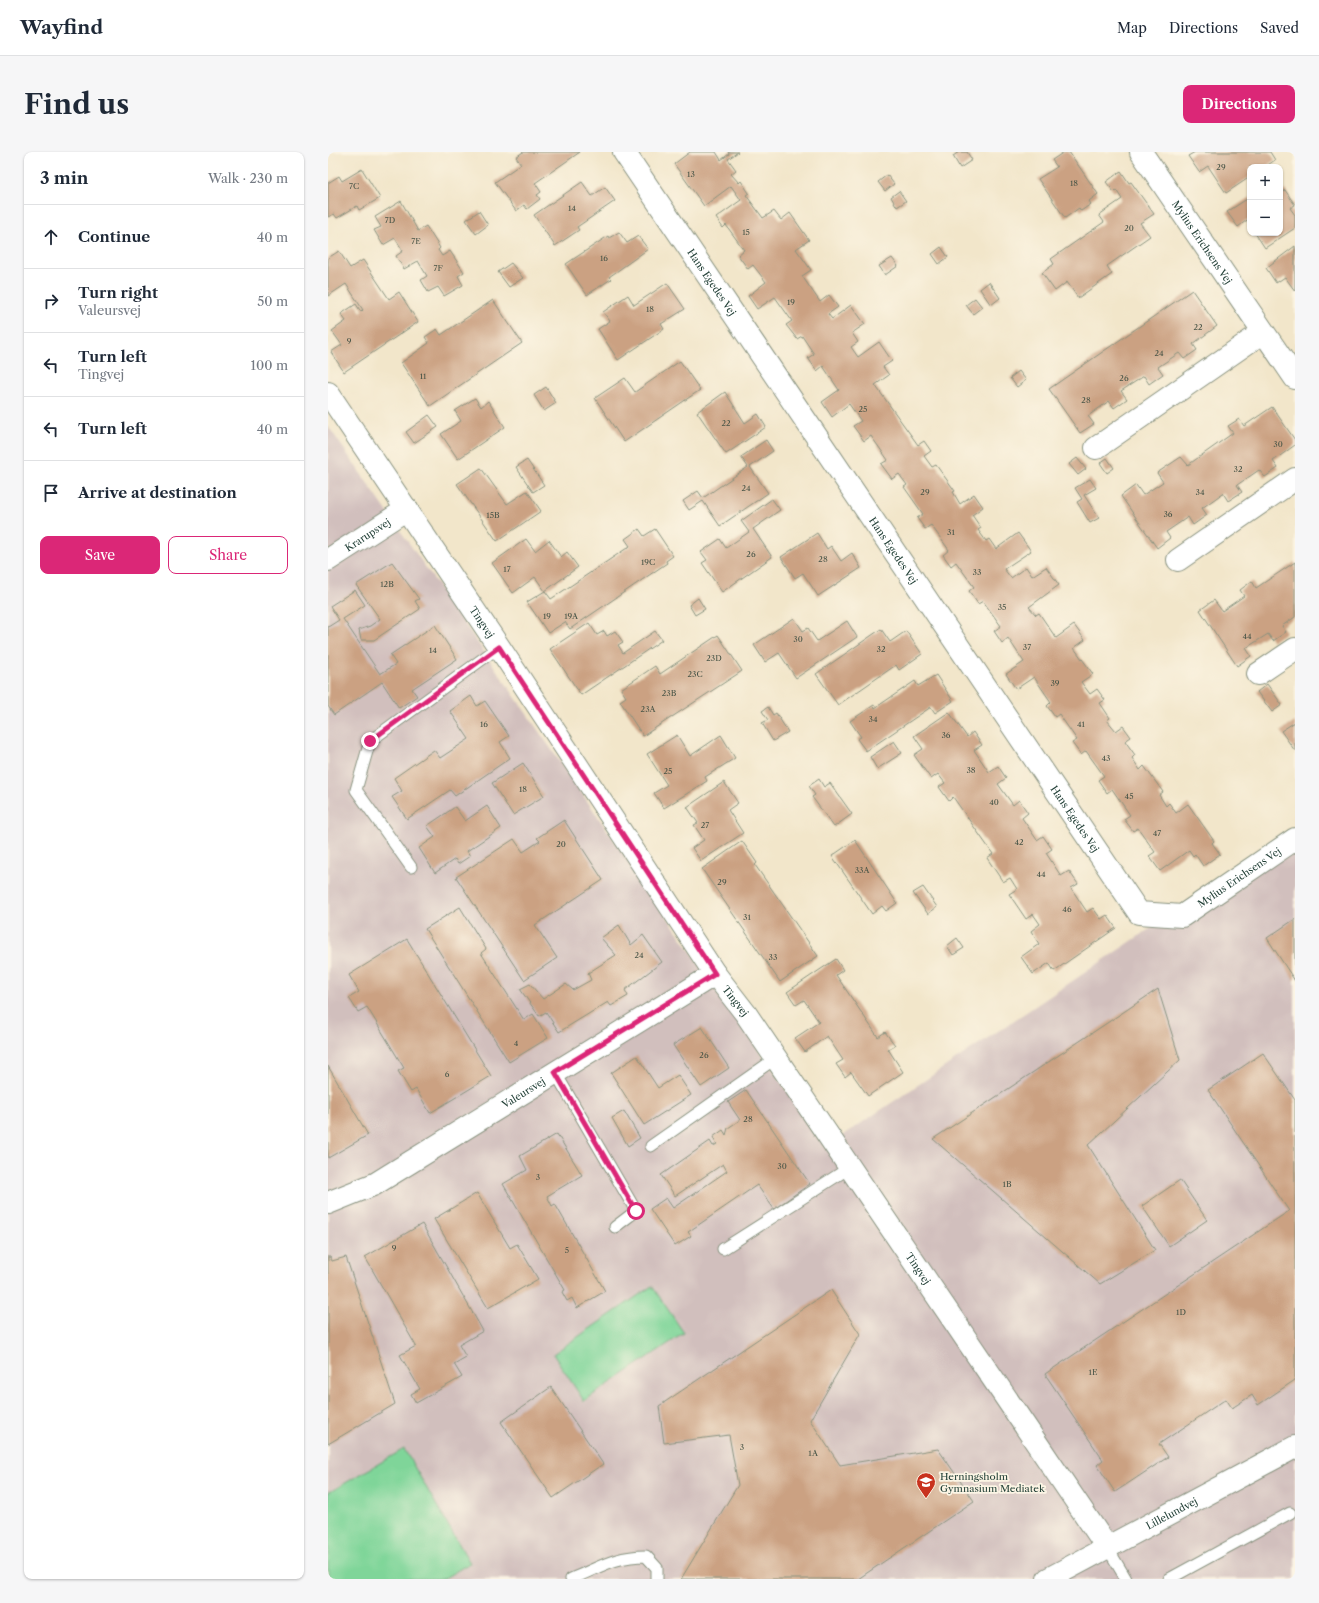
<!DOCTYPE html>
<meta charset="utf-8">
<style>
body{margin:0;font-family:"Libre Caslon Text",serif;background:#f6f6f7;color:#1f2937}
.controls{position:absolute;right:12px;top:12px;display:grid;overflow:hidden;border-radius:8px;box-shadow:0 1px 3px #0004}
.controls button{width:36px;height:36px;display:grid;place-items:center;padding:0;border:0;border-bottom:1px solid #e0e1e3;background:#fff;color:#1f2937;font:20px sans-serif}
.stop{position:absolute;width:12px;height:12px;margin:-9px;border:3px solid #db2777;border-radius:50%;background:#fff}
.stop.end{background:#db2777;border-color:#fff;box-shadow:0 1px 4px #0008}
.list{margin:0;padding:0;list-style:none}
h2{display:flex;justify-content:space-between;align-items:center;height:52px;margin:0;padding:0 16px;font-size:17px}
h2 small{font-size:13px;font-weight:400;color:#747a83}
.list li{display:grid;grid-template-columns:26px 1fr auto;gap:12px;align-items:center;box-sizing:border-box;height:64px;padding:0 16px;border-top:1px solid #e0e1e3}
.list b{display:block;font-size:15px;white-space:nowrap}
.list p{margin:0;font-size:13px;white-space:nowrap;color:#747a83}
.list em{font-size:13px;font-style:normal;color:#747a83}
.actions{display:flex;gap:8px;padding:12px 16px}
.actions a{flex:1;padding:9px 0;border:1px solid #db2777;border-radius:8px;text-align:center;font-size:14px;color:#db2777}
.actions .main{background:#db2777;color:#fff}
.icon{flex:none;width:22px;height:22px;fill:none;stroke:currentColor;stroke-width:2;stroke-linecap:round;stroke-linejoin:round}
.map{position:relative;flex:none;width:967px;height:1427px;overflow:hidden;border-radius:8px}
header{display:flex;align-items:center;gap:24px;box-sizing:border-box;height:56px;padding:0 20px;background:#fff;border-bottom:1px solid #e0e1e3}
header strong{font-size:19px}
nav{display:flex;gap:22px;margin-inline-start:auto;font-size:14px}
.intro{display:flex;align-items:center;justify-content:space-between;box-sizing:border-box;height:96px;padding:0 24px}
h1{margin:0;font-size:28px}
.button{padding:10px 18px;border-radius:8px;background:#db2777;color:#fff;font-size:14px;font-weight:700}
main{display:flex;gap:24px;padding:0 24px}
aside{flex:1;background:#fff;border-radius:8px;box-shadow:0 1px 3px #0004}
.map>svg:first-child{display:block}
.industrial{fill:#d1bfbd}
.green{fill:#7fd599;stroke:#4f8966}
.building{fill:#cba182}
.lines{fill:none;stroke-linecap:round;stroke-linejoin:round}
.lane-casing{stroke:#88927f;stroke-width:13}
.street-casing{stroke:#88927f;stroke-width:24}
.lane{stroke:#fff;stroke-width:11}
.street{stroke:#fff;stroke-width:22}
.route{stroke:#db2777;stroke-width:5}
.labels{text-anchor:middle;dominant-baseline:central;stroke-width:3.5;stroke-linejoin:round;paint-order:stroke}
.number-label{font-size:8px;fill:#4a5648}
.street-label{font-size:10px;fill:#1f3d34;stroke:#fcf5e5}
.poi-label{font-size:10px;fill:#1f3d34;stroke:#fcf5e5;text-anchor:start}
</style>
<header>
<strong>Wayfind</strong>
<nav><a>Map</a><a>Directions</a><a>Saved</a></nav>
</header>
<div class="intro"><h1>Find us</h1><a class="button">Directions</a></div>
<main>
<aside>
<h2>3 min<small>Walk · 230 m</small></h2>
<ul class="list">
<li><svg class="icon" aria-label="ahead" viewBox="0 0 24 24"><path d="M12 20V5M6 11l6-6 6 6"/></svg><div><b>Continue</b></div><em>40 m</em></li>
<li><svg class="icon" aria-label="right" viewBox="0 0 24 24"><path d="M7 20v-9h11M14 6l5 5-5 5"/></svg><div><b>Turn right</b><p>Valeursvej</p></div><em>50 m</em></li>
<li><svg class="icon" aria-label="left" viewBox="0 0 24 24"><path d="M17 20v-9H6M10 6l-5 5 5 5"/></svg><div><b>Turn left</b><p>Tingvej</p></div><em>100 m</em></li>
<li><svg class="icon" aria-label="left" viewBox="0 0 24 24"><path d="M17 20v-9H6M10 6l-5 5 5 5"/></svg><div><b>Turn left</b></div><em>40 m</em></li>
<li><svg class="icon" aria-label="arrive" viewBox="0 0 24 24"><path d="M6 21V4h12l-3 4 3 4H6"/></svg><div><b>Arrive at destination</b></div></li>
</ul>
<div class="actions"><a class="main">Save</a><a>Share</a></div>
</aside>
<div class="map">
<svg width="967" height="1427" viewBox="0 0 967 1427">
<rect width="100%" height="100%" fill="#fcf5e5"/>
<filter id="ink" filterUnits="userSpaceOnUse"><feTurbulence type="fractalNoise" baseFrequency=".025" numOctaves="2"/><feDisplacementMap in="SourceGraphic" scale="8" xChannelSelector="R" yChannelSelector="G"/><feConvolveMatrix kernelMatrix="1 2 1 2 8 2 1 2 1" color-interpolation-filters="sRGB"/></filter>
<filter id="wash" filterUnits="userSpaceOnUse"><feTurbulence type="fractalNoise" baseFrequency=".012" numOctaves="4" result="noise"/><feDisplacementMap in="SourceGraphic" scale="16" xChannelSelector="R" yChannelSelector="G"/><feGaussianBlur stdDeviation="0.9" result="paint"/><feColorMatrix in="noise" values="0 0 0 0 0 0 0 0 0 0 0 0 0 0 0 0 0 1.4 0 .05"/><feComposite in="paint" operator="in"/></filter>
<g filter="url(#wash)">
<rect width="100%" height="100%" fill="#f2e6ca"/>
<polygon class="industrial" points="0,274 498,995 967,679 967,1427 0,1427"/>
<g class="green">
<polygon points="324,1134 356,1181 256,1249 225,1202"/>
<polygon points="76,1297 142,1411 115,1427 0,1427 0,1341"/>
</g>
<g id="blocks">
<g class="building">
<polygon points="195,0 252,0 207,31 213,40 209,43 212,47 199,57 196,53 188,59 167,30 193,12 188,5"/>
<polygon points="362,0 388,0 393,8 401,2 400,0 410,0 400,7 408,18 403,22 411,31 413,29 421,41 418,43 435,66 446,59 453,68 462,61 481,88 468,97 483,118 474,124 492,150 501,143 510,155 500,162 504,167 523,153 537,172 524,181 530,190 523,195 530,205 551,190 564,209 555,215 561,223 547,233 590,293 596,289 603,299 596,304 604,315 608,313 627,339 625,340 632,352 646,342 655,355 644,363 653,376 650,378 658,389 661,387 668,397 690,381 703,399 676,417 683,426 698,415 704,424 718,415 731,433 701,455 708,463 711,461 728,486 746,473 757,488 746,496 765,522 753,530 762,542 769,537 777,548 772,551 782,566 779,568 788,579 795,574 803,585 797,589 807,603 804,606 812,618 816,614 835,640 831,643 838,654 841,651 848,661 860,652 886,689 884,691 892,702 875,714 867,702 865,704 861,698 832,719 821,704 827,700 810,676 805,679 796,667 802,663 784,637 779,641 770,628 776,624 758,599 753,603 744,591 749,588 731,562 727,565 719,554 723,550 706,525 688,537 678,522 696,510 680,486 674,491 666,479 673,474 655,449 650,452 641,439 646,435 628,410 623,414 615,403 621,398 603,373 597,377 589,366 595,362 576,335 579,333 571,322 564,327 553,312 560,308 543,284 536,289 525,274 533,269 521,252 504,265 494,250 511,238 495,214 489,219 480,206 486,202 474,184 469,187 458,173 464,169 447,145 429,157 420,144 438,130 425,113 420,117 410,103 416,98 398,73 395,76 388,66 413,48 403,34 376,54 346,12"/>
<polygon points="631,0 639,0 644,8 632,16 625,4"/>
<polygon points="736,0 741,0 770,42 761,49 763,52 753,59 751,56 737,66 710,27 729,15 724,8"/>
<polygon points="867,0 942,0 947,8 937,15 922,15 922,25 898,41 880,14 871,20 860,4"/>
<polygon points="34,17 52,46 31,58 29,54 9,66 6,62 0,65 0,31 11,24 14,29"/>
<polygon points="793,19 801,31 803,30 826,62 812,71 822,84 779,114 784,122 750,146 739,130 727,139 714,121 726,112 723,107 776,70 771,63 794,47 788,38 786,40 778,30"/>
<polygon points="559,23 566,32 557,39 550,30"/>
<polygon points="254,30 264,44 277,35 287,49 249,75 251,78 227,94 206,63"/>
<polygon points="957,38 967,53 962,56 967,63 967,76 937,96 927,81 952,81 952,42"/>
<polygon points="571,39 578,49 569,55 563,45"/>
<polygon points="922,45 922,73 919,68 910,75 899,60"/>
<polygon points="73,49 90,79 98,74 112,96 110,98 114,104 122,99 136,120 130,124 135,133 116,144 110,135 100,140 93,128 99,124 90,109 76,117 68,104 75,99 67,86 55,93 46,78 53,75 47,65"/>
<polygon points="151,59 160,73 148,82 138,68"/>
<polygon points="291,80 299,91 310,84 320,97 281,125 283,127 259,143 238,112 280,84 281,86"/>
<polygon points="967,94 967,139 957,125 948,131 938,116"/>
<polygon points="613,95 620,105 611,112 604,102"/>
<polygon points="11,99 22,116 35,108 61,147 71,140 90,170 16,220 3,200 14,193 4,179 18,169 13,162 28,152 33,160 35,158 18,132 0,144 0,106"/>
<polygon points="564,106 570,114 557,123 551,114"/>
<polygon points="183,111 195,126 181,135 170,120"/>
<polygon points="661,130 672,146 663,153 652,137"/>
<polygon points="339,131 357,157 333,172 336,177 290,208 270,177 282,169 275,160 300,143 306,153"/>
<polygon points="864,138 889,174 865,192 869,198 856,207 851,201 830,215 835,222 821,232 816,224 793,239 799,247 786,256 781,249 760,264 766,272 752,281 721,237"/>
<polygon points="647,146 654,155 645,162 638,153"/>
<polygon points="165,148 194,191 102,254 73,211 101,191 97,185 109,177 113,183"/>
<polygon points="352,209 372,238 296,290 267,246 297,226 307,240"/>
<polygon points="691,219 698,228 689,235 682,226"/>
<polygon points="218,235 228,251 216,259 206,243"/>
<polygon points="397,240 417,271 430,262 438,275 398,302 369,260"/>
<polygon points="147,246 153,255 160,249 177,275 130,307 113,282 133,269 127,259"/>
<polygon points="944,255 967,288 967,293 945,309 950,316 937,325 931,318 909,333 914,340 900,349 895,341 874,356 879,363 865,373 860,365 838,380 842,386 829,396 793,344 808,333 815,343 835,330 829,321 853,305 860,313 905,281 900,274 911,267 916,274"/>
<polygon points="101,263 110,275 86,291 78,280"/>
<polygon points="438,288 445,299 422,315 440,341 392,374 375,349 361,358 355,349 370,339 375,346 420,315 413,305"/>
<polygon points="749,306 758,317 750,323 741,312"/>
<polygon points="779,306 786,316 779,321 772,311"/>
<polygon points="199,308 216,333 205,340 188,315"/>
<polygon points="153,316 179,352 199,339 213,359 169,389 129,332"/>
<polygon points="762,327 768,336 756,343 771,366 762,371 749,350 754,347 747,336"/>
<polygon points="444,347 452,358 425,377 444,405 394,440 374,411 379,408 373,400 392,387 398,396 421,380 413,369"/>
<polygon points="311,377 316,384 327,377 345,404 338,409 339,411 242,477 237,470 220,481 199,450 217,439 207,425 185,441 164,411 198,387 207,399 221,388 233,405 239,400 250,415 217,439 223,447 302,394 297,387"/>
<polygon points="489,381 499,397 503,394 513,409 524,401 533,416 490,444 475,421 467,426 453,405"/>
<polygon points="64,410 91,447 87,449 92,457 46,488 33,488 31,478 42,474 52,467 28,433"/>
<polygon points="967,410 967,465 954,474 958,480 945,489 940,482 918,496 923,504 909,514 872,458 886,448 894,459 916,444 912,438 924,429 928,436"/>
<polygon points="27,438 37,453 15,467 52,522 68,512 62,503 107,473 129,507 84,537 89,544 71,556 54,530 6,563 0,554 0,475 11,468 2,454"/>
<polygon points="370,446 377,457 367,463 361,453"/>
<polygon points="466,466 475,479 480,476 489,489 519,469 529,485 468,526 451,501 437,510 426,493"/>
<polygon points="261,471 269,483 276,479 279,484 287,479 295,490 290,493 295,501 327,479 334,488 253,543 222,497"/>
<polygon points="553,477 562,490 578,479 594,502 571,518 568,513 510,553 488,522"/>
<polygon points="390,483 414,519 315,584 292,549 298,545 293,537 327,514 332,522"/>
<polygon points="608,523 625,549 607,561 603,555 538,599 529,587 533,585 522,569 546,553 547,556 587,529 590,534"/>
<polygon points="939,532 954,553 944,560 929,540"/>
<polygon points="143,544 149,554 157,549 181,584 172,590 182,606 127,644 122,638 79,667 64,645 74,639 66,626 106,598 112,606 141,587 122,559"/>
<polygon points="440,555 445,563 448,561 460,580 445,589 434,571 440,568 434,559"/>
<polygon points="621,560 639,585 645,580 654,593 646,598 661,620 670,614 678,626 670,632 685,653 691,648 700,661 694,666 709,688 715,684 724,697 718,701 733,724 741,719 750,732 743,736 759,760 765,756 773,767 779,763 788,776 726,819 721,811 705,822 693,805 711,792 703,779 712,772 705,762 698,767 681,742 689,737 682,726 675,730 659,706 665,702 625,645 621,649 611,635 617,631 610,622 603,627 586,603 595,597 586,584"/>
<polygon points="967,570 967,599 953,579"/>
<polygon points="349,583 362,604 393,583 407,606 377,625 379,629 336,656 326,641 339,633 319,602"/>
<polygon points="566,589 574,601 549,617 542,605"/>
<polygon points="195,611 216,644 185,663 164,631"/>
<polygon points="491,627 496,635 502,631 524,662 506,675 484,645 487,643 481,634"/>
<polygon points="396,630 410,651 400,658 415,681 373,709 364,696 376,688 366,673 370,671 359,655"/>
<polygon points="159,654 173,676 139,699 142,704 130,712 127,707 107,721 91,696 107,685 99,674 127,655 137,669"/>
<polygon points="236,668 275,728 207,773 229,806 196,828 128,725 186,687 195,700 212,689 209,686"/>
<polygon points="527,688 569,751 558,759 554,754 544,762 504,704"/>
<polygon points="414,689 429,711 427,713 490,804 452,830 374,717"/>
<polygon points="595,735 609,755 600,762 585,741"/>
<polygon points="132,755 158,797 153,801 196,868 205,862 220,886 181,910 97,777"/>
<polygon points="967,767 967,829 939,786"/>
<polygon points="291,773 303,793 315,783 334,810 297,838 300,844 283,854 280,850 231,880 218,860 211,864 192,837 202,832 215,847 238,832 245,838 263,828 260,821 288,803 273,786"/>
<polygon points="629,786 636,796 625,803 619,794"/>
<polygon points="79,787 163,924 102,961 88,937 83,940 70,919 76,916 39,855 30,860 21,846 31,840 21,823"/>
<polygon points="508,807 515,818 508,823 550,885 557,880 567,893 560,897 575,920 540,944 523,920 517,925 508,912 515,908 499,884 477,900 467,886 491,870 476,848 468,853 459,840"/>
<polygon points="830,837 852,908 760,993 827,1098 772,1132 605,987"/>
<polygon points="374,875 401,916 373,935 345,893"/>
<polygon points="935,901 967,948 967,1228 930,1253 924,1243 904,1256 898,1247 831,1292 840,1305 787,1340 769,1313 775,1308 717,1222 961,1059 880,938"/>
<polygon points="309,904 330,936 350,923 363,943 316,973 283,921"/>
<polygon points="0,914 40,983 0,1006"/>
<polygon points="418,938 482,1032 446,1057 429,1033 360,1080 363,1084 347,1094 322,1057 338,1046 345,1056 399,1019 395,1012 347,1044 333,1023 382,989 385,994 389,992 385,985 395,978 398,983 400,976 412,968 400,950"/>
<polygon points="296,959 312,986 300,994 284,966"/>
<polygon points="229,982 254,1023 219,1044 224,1054 227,1052 277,1139 249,1156 244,1146 239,1149 234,1140 237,1138 175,1032 199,1018 192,1004"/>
<polygon points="852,1028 879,1068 841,1094 814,1054"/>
<polygon points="149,1041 182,1096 189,1092 210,1127 160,1156 106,1067"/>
<polygon points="94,1072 155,1179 131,1193 138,1205 126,1212 134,1225 88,1251 83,1242 92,1237 72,1203 88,1194 37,1105"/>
<polygon points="0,1105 2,1105 4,1109 18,1105 67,1252 0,1292"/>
<polygon points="503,1138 532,1182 482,1268 512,1313 610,1297 646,1349 530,1427 353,1427 410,1333 401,1283 336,1291 331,1254"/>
<polygon points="223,1235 275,1312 225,1346 173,1270"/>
</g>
</g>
</g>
<g filter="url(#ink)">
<use href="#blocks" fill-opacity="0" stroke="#88927f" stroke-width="1"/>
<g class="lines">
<defs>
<g id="lane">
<polyline points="83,715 28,638 42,589 171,495"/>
<polyline points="227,920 308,1059 287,1075"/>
<polyline points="323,994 448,906"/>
<polyline points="395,1097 521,1016"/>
<polyline points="779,1395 798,1427"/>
<path d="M243 1427C271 1416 286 1404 318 1404L329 1416V1427"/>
<polyline points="841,1427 962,1361"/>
</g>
<g id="street">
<path id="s1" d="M296 0 811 761 854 764 967 687"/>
<path id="s2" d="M813 0 967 226"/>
<path id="s3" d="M0 241 171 495 387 822 418 862 779 1395"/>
<polyline points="768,296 935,180"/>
<path id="s4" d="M0 408 79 357"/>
<polyline points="850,408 967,327"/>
<polyline points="930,522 967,497"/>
<path id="s5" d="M0 1051 47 1032 387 822"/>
<path id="s6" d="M720 1427 967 1295"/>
</g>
</defs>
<use href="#lane" class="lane-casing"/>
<use href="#street" class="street-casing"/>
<use href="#lane" class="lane"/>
<use href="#street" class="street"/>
</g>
</g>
<g class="lines" filter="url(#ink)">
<polyline class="route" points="42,589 171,495 387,822 227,920 308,1059"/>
</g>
<defs>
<symbol id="school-pin" viewBox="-11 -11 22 30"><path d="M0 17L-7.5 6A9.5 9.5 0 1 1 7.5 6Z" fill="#c8321e" stroke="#fcf5e5"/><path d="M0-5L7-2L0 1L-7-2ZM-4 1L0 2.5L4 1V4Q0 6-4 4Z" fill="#fff"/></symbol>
</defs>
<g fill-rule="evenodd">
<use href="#school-pin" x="587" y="1319" width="22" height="30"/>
</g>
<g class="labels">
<g class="number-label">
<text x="893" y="15">29</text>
<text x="363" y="22">13</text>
<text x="746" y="31">18</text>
<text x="26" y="34">7C</text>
<text x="244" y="56">14</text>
<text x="62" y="68">7D</text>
<text x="801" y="76">20</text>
<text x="418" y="80">15</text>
<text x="88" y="89">7E</text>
<text x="276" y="106">16</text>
<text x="110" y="116">7F</text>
<text x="463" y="150">19</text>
<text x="322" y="157">18</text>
<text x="870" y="175">22</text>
<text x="21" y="189">9</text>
<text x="831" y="201">24</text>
<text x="95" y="224">11</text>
<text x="796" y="226">26</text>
<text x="758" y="248">28</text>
<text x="535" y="257">25</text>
<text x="398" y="271">22</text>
<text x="950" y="292">30</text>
<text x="910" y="317">32</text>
<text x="418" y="336">24</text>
<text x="597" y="340">29</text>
<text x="872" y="340">34</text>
<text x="840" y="362">36</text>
<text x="165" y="363">15B</text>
<text x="623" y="380">31</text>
<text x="423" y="402">26</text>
<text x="495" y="407">28</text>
<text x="320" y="410">19C</text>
<text x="179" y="417">17</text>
<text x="649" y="420">33</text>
<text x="59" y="432">12B</text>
<text x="674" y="455">35</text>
<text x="219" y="464">19</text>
<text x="243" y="464">19A</text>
<text x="919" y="484">44</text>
<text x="470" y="487">30</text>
<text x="699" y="495">37</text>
<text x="553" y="497">32</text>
<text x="105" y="498">14</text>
<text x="386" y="506">23D</text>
<text x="367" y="522">23C</text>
<text x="727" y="531">39</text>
<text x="341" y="541">23B</text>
<text x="320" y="557">23A</text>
<text x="545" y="567">34</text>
<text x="156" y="572">16</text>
<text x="753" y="572">41</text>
<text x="618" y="583">36</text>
<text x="778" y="606">43</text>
<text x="643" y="618">38</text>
<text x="340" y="619">25</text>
<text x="195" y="637">18</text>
<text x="801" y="644">45</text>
<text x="666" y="650">40</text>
<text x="377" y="673">27</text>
<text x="829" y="681">47</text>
<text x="691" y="690">42</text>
<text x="233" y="692">20</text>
<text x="534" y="718">33A</text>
<text x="713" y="722">44</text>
<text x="394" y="730">29</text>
<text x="739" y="757">46</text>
<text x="419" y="765">31</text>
<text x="311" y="803">24</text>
<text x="445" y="805">33</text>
<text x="188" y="891">4</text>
<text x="376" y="903">26</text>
<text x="119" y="922">6</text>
<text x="420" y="967">28</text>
<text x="454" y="1014">30</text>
<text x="210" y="1025">3</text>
<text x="679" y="1032">1B</text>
<text x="66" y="1096">9</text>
<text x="239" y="1098">5</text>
<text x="853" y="1160">1D</text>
<text x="765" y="1220">1E</text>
<text x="414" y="1295">3</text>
<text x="485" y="1301">1A</text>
</g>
<g class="street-label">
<text stroke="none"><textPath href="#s2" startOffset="109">Mylius Erichsens Vej</textPath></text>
<text stroke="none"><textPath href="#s1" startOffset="157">Hans Egedes Vej</textPath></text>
<text stroke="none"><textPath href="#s4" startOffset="47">Krarupsvej</textPath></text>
<text stroke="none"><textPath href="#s1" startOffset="481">Hans Egedes Vej</textPath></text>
<text stroke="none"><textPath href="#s3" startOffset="276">Tingvej</textPath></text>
<text stroke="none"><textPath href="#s1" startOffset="805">Hans Egedes Vej</textPath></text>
<text stroke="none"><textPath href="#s1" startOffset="1031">Mylius Erichsens Vej</textPath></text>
<text stroke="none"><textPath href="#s3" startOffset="732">Tingvej</textPath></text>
<text stroke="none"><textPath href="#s5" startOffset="225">Valeursvej</textPath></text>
<text stroke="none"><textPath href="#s3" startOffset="1056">Tingvej</textPath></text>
<text stroke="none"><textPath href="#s6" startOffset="140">Lillelundvej</textPath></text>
</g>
<g class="poi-label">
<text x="612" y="1324">Herningsholm<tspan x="612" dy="12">Gymnasium Mediatek</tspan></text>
</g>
</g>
</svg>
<div class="controls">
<button>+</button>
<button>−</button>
</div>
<div class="stop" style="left:308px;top:1059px"></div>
<div class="stop end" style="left:42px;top:589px"></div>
</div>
</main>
